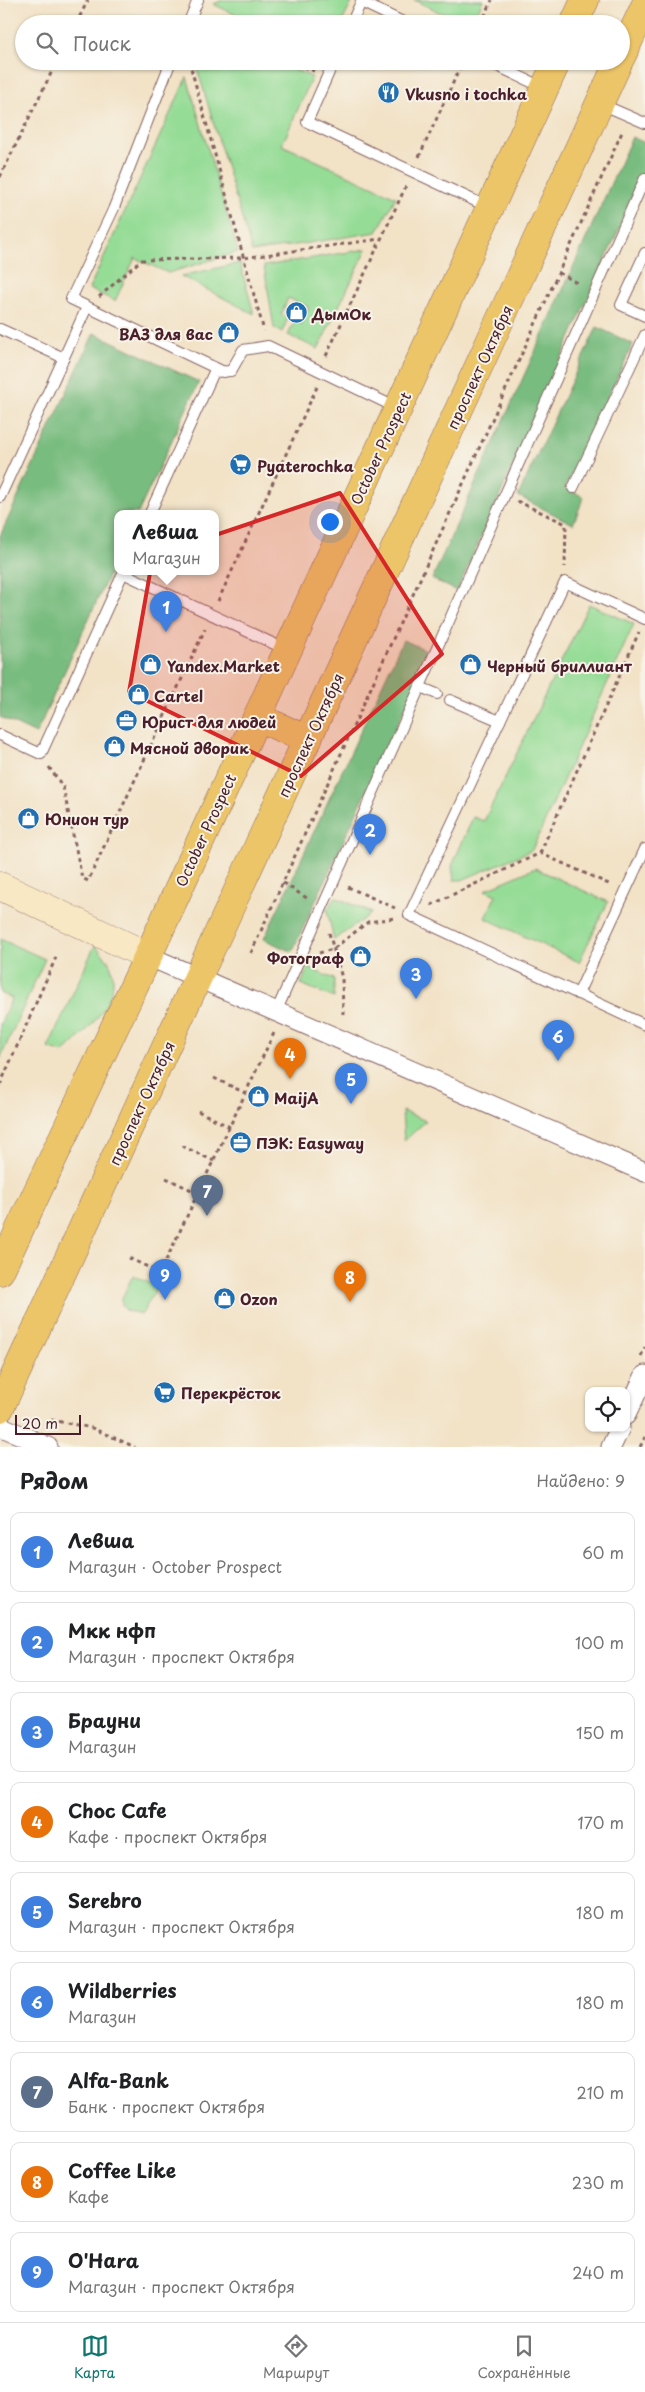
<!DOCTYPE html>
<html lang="ru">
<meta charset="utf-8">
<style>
body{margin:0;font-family:"Playpen Sans",sans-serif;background:#f2f2f2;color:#202124}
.controls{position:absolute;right:15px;bottom:15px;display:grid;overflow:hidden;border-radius:10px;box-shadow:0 1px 4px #0004}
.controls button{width:45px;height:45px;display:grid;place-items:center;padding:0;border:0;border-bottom:1px solid #e0e0e0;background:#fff;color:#202124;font:25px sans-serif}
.scale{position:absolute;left:15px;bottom:12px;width:66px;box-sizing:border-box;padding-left:5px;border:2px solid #4a1f2b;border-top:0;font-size:14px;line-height:18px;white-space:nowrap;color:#4a1f2b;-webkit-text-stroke:4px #f7f3e8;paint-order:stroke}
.you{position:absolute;left:329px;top:521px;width:18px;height:18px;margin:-12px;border:4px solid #fff;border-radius:50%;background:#1a73e8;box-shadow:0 0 0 8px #1a73e833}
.badge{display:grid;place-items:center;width:32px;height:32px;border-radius:50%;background:#0f766e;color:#fff;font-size:16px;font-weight:700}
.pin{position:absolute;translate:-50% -41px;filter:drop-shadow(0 1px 2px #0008)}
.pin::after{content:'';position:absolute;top:26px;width:18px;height:15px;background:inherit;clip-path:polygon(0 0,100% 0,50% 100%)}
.popup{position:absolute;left:114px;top:510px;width:105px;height:65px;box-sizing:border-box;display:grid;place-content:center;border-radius:10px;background:#fff;filter:drop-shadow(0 1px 4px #0005);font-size:16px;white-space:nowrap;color:#757577}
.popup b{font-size:19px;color:#202124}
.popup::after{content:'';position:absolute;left:50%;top:100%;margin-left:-10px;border:10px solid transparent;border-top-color:#fff}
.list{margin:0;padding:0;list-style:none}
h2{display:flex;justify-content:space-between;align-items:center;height:65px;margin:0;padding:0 20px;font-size:21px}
h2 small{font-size:16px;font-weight:400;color:#757577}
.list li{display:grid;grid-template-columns:32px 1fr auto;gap:15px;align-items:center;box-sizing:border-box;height:80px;margin:0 10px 10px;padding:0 10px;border:1px solid #e0e0e0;border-radius:10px}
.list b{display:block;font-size:19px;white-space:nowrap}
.list p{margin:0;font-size:16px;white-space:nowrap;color:#757577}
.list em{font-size:16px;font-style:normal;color:#757577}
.icon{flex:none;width:28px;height:28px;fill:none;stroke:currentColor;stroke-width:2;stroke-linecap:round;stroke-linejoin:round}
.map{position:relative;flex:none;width:645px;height:1447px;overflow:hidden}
.search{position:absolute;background:#fff;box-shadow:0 1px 4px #0004;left:15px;right:15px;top:15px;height:55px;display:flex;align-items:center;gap:12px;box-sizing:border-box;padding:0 18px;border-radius:28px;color:#757577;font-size:19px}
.sheet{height:875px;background:#fff}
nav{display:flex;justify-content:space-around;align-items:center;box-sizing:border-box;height:70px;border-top:1px solid #e0e0e0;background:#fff;font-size:14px;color:#757577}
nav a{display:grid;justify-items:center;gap:2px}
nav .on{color:#0f766e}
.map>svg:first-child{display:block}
.green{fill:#95dc96;stroke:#707e60}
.forest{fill:#78bc7f;stroke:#616e55}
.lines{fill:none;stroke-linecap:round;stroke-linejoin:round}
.service-casing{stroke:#856361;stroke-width:12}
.minor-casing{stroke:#856361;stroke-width:21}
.secondary-casing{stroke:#856361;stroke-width:29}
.primary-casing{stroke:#856361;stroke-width:29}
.path{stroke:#856361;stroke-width:3;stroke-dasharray:4 4;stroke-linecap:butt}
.service{stroke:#fff;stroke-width:10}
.minor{stroke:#fff;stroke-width:19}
.secondary{stroke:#f8e8c3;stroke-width:28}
.primary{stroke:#edc569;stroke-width:28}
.marked{fill:#d62828;fill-opacity:0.2;stroke:#d62828;stroke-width:4;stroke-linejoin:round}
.labels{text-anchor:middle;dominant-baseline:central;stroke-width:4;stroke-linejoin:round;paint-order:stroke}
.poi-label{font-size:15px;font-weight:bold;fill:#4a1f2b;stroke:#f7f3e8;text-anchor:start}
.street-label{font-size:15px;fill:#4a1f2b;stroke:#f7f3e8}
</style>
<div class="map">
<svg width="645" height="1447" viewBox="0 0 645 1447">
<rect width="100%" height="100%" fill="#f7f3e8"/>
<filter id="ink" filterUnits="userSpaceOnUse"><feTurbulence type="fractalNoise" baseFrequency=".02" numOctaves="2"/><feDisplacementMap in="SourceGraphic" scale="10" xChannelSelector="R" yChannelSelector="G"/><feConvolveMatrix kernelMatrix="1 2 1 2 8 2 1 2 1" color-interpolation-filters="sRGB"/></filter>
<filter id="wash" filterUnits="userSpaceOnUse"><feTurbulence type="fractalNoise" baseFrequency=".0096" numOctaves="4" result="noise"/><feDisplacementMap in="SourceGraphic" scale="20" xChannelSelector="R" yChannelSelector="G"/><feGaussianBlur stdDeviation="1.12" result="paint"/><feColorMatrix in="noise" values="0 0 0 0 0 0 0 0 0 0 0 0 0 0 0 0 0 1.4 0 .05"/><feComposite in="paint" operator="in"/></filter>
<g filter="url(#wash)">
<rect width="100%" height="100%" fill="#f2e2c6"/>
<g class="green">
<polygon points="224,0 353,0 341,24 255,24 213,4"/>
<polygon points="414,0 483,0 472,24 464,24"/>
<polygon points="199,61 274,61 312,77 282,145 396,197 377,232 252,252 197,68"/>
<polygon points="187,77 238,252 168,273 135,258 115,301 89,289"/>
<polygon points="367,249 318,349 288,335 295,321 302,324 309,307 288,298 281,315 288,318 282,332 274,328 264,266"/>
<polygon points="240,263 254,314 181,276"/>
<polygon points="589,604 634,624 532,850 462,880 454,880 452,866 473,817 484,821"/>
<polygon points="535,868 608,902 579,962 485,918 496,895 485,890"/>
<polygon points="335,897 372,913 334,940 327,910"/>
<polygon points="0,939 45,959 0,1059 0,1025 12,998 0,993"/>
<path d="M95 945C100 951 109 960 111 967 123 999 84 1034 63 1053L48 1048Z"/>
<polygon points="308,968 334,979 334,998 301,984"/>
<polygon points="402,1111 426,1121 404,1141"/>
<polygon points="133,1275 157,1287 142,1314 127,1311 122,1306 122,1298"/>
</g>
<g class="forest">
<polygon points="632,137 645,143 645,171 457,591 432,579"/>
<polygon points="597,327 633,344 565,488 584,497 573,524 518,496"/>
<polygon points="94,333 199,382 138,513 117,513 117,557 36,734 0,717 0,536"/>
<polygon points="403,640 431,652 292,952 264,939"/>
</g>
</g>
<g filter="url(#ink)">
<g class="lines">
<defs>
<g id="service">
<polyline points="188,24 198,0"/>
<polyline points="351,24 361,2 407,24"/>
<polyline points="171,61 113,210 71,299 224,372"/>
<polyline points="334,61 307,122 488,207"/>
<polyline points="487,61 544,88"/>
<polyline points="601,104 645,123"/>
<polyline points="645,253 621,305 645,316"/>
<polyline points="0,329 64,358"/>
<polyline points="573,488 645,335"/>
<polyline points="0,497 87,307"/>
<polyline points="150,513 214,372 231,371 243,350 268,346 397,408"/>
<polyline points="123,573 287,650"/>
<polyline points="645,619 565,582 409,915 645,1025"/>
<polyline points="420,687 437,694"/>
<polyline points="450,700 500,721"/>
<polyline points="0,735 41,754 124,571"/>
<polyline points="578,994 645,849"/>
<polyline points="276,1012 645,178"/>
</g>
<g id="minor">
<polyline points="148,956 645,1172"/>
<polyline points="626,1415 645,1375"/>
<polyline points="0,1426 48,1447"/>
<polyline points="611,1447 620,1428"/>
</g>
<polyline id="secondary" points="0,886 148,956"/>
<g id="primary">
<polyline points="574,24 585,0"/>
<polyline points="621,57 645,6"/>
<polyline points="257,717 308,740"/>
<polyline points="0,1271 148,956 557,61"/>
<polyline points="0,1408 619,61"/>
</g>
</defs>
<use href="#service" class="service-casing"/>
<use href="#minor" class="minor-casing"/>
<use href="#secondary" class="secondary-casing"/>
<use href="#primary" class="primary-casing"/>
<g class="path">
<polyline points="76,24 88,0"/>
<polyline points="481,24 492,0"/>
<polyline points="189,61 264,331"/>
<polyline points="289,61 314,71"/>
<polyline points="419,157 463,61"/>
<polyline points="0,177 57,61"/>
<polyline points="559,273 580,284"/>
<polyline points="99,297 141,260 243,258 380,239"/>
<polyline points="326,356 406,186"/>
<polyline points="517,501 566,524 565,567"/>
<polyline points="218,601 317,387"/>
<polyline points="49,767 63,787 82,878 88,881 205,629"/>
<polyline points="540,853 639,632"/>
<polyline points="283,883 310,900"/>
<polyline points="348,887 395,908"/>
<polyline points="431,905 540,853 611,885"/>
<polyline points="329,933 342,978 343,1014"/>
<polyline points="251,953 623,130"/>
<polyline points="319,953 333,949 368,922 395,918"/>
<polyline points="214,1078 245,1093"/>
<polyline points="0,1085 57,955"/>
<polyline points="198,1111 230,1127"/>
<polyline points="182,1146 214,1161"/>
<polyline points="166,1178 198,1193"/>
<polyline points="129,1258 160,1273 274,1033"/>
<polyline points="641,1356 645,1347"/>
<polyline points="51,1420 92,1428 135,1447"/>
<polyline points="640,1447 645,1437"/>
</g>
<use href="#service" class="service"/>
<use href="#minor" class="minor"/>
<use href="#secondary" class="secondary"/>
<use href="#primary" class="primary"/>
</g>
</g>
<path class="marked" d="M340 493 442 654 301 776 129 692 153 556Z"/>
<defs>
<symbol id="restaurant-disc" viewBox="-11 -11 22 22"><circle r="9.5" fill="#1f6fb2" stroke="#f7f3e8"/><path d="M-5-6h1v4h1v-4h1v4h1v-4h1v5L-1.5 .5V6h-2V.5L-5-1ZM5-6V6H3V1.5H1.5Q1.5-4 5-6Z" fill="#fff"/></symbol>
<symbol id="shop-disc" viewBox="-11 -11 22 22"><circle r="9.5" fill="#1f6fb2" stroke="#f7f3e8"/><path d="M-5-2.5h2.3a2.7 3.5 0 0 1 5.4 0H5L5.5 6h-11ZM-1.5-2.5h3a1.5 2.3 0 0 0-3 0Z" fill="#fff"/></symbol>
<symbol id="supermarket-disc" viewBox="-11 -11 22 22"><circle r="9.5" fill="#1f6fb2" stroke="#f7f3e8"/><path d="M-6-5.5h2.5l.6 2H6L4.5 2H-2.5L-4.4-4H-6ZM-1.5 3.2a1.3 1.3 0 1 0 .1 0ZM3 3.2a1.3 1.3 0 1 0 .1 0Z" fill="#fff"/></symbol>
<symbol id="office-disc" viewBox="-11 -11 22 22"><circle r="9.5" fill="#1f6fb2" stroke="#f7f3e8"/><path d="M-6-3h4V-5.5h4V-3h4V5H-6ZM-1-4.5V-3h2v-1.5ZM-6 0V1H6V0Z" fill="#fff"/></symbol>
</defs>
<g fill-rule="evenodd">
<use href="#restaurant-disc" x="376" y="80" width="25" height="25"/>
<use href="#shop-disc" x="284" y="300" width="25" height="25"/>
<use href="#shop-disc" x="216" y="320" width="25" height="25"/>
<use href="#supermarket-disc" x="228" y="452" width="25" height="25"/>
<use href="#shop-disc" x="138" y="652" width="25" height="25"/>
<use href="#shop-disc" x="458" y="652" width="25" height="25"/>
<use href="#shop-disc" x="126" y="682" width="25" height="25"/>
<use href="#office-disc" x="114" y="708" width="25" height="25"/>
<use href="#shop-disc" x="102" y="734" width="25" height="25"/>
<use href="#shop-disc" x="16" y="806" width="25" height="25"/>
<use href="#shop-disc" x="348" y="944" width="25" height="25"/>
<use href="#shop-disc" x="246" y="1084" width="25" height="25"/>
<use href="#office-disc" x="228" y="1130" width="25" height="25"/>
<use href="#shop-disc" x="212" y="1286" width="25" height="25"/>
<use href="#supermarket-disc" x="152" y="1380" width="25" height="25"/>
</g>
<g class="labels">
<g class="poi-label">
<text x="405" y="93">Vkusno i tochka</text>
<text x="312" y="313">ДымОк</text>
<text x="213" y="333" text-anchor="end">ВАЗ для вас</text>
<text x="257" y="465">Pyaterochka</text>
<text x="167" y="665">Yandex.Market</text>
<text x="487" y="665">Черный бриллиант</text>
<text x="154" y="695">Cartel</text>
<text x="142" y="721">Юрист для людей</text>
<text x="130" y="747">Мясной дворик</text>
<text x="45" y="818">Юнион тур</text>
<text x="344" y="957" text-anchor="end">Фотограф</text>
<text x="274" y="1097">MaijA</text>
<text x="256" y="1142">ПЭК: Easyway</text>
<text x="240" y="1298">Ozon</text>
<text x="181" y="1392">Перекрёсток</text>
</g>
<g class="street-label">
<text transform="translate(479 367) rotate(-65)">проспект Октября</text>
<text transform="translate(380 448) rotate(-65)">October Prospect</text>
<text transform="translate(310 735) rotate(-65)">проспект Октября</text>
<text transform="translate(205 830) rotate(-65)">October Prospect</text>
<text transform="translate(141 1103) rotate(-65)">проспект Октября</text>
</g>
</g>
</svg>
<div class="controls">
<button><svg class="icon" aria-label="locate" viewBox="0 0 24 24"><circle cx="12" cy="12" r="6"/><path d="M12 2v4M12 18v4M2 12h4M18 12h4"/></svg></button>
</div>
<div class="scale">20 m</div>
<div class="you"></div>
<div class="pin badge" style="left:166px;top:632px;background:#3f7fe0">1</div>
<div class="popup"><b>Левша</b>Магазин</div>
<div class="pin badge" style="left:370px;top:855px;background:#3f7fe0">2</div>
<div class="pin badge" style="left:416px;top:999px;background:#3f7fe0">3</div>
<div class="pin badge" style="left:290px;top:1079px;background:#e8710a">4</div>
<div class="pin badge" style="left:351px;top:1104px;background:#3f7fe0">5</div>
<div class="pin badge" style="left:558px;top:1061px;background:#3f7fe0">6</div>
<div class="pin badge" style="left:207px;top:1216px;background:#5c6f8a">7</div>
<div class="pin badge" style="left:350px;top:1302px;background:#e8710a">8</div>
<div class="pin badge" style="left:165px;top:1300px;background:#3f7fe0">9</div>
<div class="search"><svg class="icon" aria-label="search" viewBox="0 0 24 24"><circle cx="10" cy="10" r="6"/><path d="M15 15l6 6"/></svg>Поиск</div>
</div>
<section class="sheet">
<h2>Рядом<small>Найдено: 9</small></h2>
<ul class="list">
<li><span class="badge" style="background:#3f7fe0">1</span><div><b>Левша</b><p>Магазин · October Prospect</p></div><em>60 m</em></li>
<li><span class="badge" style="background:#3f7fe0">2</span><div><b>Мкк нфп</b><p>Магазин · проспект Октября</p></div><em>100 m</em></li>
<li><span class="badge" style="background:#3f7fe0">3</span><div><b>Брауни</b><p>Магазин</p></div><em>150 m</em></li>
<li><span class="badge" style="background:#e8710a">4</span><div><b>Choc Cafe</b><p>Кафе · проспект Октября</p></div><em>170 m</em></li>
<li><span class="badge" style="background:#3f7fe0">5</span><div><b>Serebro</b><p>Магазин · проспект Октября</p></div><em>180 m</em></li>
<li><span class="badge" style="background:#3f7fe0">6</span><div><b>Wildberries</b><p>Магазин</p></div><em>180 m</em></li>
<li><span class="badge" style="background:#5c6f8a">7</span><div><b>Alfa-Bank</b><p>Банк · проспект Октября</p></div><em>210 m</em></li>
<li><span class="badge" style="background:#e8710a">8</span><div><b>Coffee Like</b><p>Кафе</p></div><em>230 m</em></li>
<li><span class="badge" style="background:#3f7fe0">9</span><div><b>O'Hara</b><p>Магазин · проспект Октября</p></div><em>240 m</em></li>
</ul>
</section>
<nav>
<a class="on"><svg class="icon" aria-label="map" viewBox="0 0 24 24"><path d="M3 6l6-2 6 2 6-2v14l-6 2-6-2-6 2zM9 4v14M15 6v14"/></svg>Карта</a>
<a><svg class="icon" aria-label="directions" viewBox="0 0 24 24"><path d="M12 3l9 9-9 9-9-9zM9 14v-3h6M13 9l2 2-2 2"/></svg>Маршрут</a>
<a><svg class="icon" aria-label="saved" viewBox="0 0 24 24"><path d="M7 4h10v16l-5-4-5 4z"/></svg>Сохранённые</a>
</nav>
